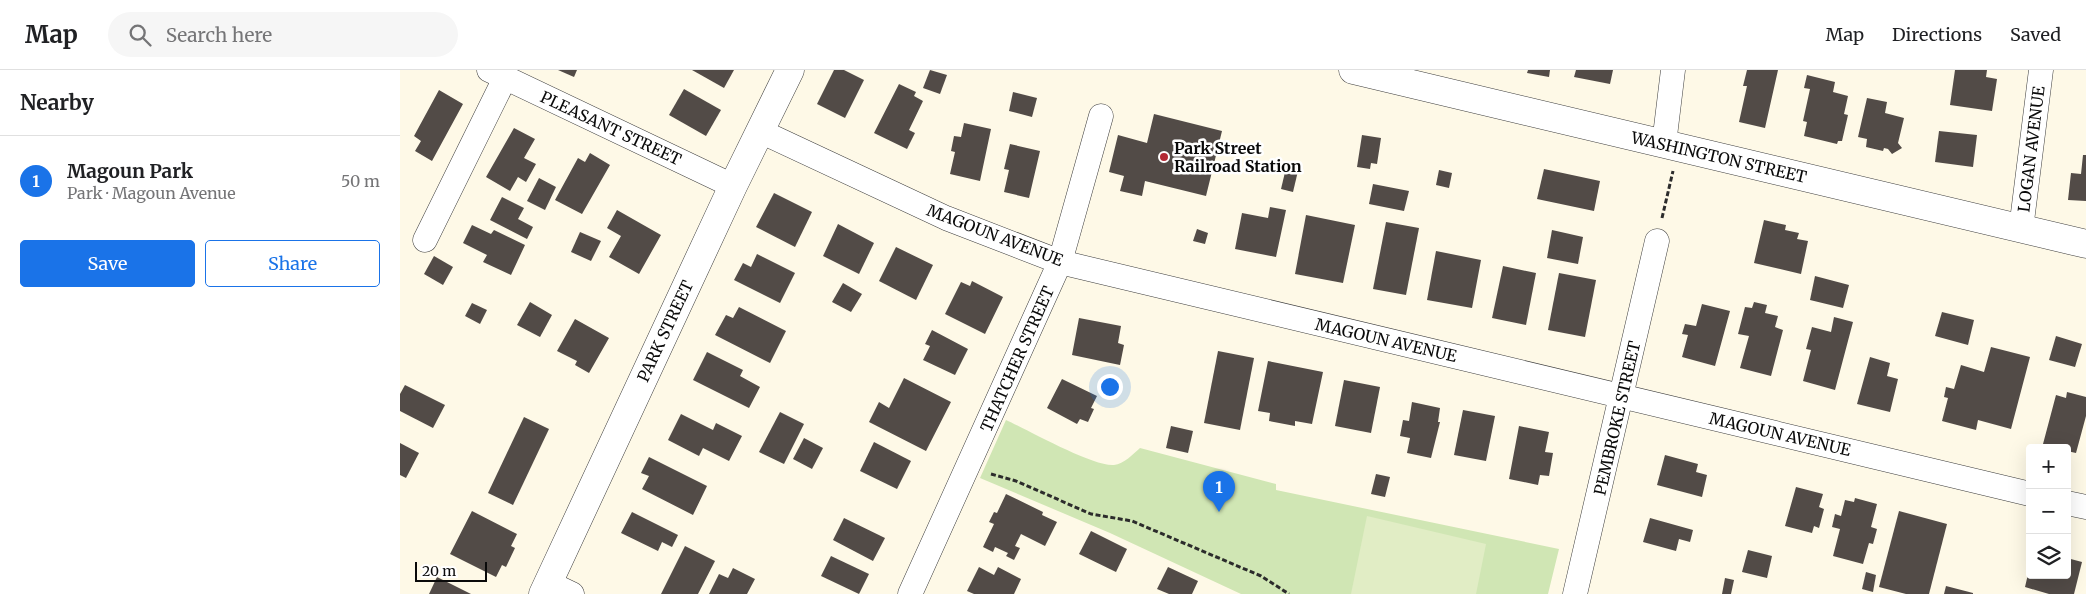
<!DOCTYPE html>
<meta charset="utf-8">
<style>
body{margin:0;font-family:Merriweather,serif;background:#f6f6f6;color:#202124}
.controls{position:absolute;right:15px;bottom:15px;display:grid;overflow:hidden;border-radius:5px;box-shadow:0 5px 20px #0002}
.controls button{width:45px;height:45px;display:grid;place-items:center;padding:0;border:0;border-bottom:1px solid #e0e0e0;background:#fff;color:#202124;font:25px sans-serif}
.scale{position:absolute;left:15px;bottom:12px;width:72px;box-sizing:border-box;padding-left:5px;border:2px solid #0a0a0a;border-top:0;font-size:14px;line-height:18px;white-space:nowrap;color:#0a0a0a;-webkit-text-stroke:4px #fff;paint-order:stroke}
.you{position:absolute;left:709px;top:316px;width:18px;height:18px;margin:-12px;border:4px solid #fff;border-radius:50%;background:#1a73e8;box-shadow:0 0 0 8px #1a73e833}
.badge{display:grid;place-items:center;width:32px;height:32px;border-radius:50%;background:#1a73e8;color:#fff;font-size:16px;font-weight:700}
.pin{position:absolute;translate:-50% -41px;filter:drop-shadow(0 1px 2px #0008)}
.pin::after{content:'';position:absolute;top:26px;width:18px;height:15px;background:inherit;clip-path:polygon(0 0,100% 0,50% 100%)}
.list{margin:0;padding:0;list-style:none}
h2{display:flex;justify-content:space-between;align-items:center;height:65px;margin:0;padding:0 20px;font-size:21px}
h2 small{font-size:16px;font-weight:400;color:#757577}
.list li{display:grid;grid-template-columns:32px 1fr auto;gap:15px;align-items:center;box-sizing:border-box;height:90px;padding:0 20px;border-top:1px solid #e0e0e0}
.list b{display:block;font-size:19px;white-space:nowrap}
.list p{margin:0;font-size:16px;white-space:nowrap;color:#757577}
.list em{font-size:16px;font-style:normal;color:#757577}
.actions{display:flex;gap:10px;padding:15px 20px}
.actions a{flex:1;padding:11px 0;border:1px solid #1a73e8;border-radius:5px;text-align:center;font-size:18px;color:#1a73e8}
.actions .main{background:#1a73e8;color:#fff}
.icon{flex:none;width:28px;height:28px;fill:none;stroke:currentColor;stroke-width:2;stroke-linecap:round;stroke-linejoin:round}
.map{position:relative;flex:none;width:1686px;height:524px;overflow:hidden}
header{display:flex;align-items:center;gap:30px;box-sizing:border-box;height:70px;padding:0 25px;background:#fff;border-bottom:1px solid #e0e0e0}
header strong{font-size:24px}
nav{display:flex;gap:28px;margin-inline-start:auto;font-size:18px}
.search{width:350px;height:45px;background:#f6f6f6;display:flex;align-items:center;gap:12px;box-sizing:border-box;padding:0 18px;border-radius:28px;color:#757577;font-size:19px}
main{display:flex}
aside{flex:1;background:#fff}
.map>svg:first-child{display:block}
.green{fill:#d0e6b4}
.pitch{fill:#e1edc5}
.building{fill:#524b47}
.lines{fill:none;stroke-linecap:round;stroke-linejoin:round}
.minor-casing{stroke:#3d3d3d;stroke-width:25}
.tertiary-casing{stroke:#3d3d3d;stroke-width:29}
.path{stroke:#2c2c2c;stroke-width:3;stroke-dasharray:5 2.5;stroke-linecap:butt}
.minor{stroke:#fff;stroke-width:24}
.tertiary{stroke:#fff;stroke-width:28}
.poi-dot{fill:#b32934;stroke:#fff;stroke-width:2}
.labels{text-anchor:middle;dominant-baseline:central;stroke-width:5;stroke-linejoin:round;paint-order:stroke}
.street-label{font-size:16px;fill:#0a0a0a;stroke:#fff}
.poi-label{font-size:16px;font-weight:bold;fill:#0a0a0a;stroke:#fff;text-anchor:start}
</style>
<header>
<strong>Map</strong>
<div class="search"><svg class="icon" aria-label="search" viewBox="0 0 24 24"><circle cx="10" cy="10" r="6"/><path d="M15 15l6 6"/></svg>Search here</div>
<nav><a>Map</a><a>Directions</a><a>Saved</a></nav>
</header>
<main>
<aside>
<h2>Nearby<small></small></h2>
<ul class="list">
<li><span class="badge">1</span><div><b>Magoun Park</b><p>Park · Magoun Avenue</p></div><em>50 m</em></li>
</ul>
<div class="actions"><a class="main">Save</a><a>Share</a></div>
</aside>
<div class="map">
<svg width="1686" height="524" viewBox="0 0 1686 524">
<rect width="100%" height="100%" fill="#fef9e7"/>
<path class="green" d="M606 350C628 360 693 397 714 395 724 394 733 384 740 378L876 414V420L1159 479 1148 524H841L710 463 580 408Z"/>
<polygon class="pitch" points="967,446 1086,474 1076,524 951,524"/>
<g class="building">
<polygon points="158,0 177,0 174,7"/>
<polygon points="292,0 334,0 324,18"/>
<polygon points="434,0 444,0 464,10 445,48 417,34"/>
<polygon points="530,0 547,5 540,24 523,18"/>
<polygon points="1128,0 1150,0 1149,7 1127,3"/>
<polygon points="1176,0 1213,0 1210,14 1174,7"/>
<polygon points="1347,0 1378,0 1365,58 1339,52 1347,16 1343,16"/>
<polygon points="1555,0 1587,0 1586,7 1597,9 1592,41 1550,35"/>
<polygon points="1407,5 1435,12 1433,22 1448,26 1444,44 1448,45 1442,71 1438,71 1437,74 1404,66 1407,52 1403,51 1410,19 1404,18"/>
<polygon points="499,14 516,22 514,26 523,31 509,60 515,63 507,79 474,63"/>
<polygon points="284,19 321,40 306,66 269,45"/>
<polygon points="39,20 63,34 32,91 15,81 21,71 14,66"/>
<polygon points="613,22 637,28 632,47 609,41"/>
<polygon points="1467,28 1487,32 1485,43 1504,48 1498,73 1502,78 1492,84 1488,79 1484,78 1483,81 1466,77 1467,69 1458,67"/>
<polygon points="754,44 822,61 806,126 745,111 742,126 720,121 724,106 709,102 718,65 747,73"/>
<polygon points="564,53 591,59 580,111 550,104 555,82 551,81 554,66 561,67"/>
<polygon points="114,58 135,69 124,88 136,94 126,112 118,107 110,121 86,107"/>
<polygon points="1539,61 1577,65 1573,97 1535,92"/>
<polygon points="962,65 981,68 977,94 971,93 970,99 957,97"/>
<polygon points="610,74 640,81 629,128 604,122 609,100 604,99"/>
<polygon points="190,83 210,95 182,144 155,130 178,88 185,92"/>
<polygon points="1683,85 1686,85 1686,131 1668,130 1671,103 1681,104"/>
<polygon points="886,98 898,101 893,122 881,119"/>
<polygon points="1144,99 1200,111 1194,141 1137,129"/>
<polygon points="1039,100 1052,103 1049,118 1036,115"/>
<polygon points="139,108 156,117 145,140 127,131"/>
<polygon points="973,114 1009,121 1004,141 969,134"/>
<polygon points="374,123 412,142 395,177 356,157"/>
<polygon points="102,127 124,138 118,149 133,157 127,169 90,150"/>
<polygon points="870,137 886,140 876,187 835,179 842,143 868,148"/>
<polygon points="217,140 261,165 239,204 209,187 221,166 207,158"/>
<polygon points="906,145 955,155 943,213 895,204"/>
<polygon points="1364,150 1386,155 1385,160 1399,163 1397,169 1408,171 1401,204 1354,193"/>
<polygon points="986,152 1019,158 1006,225 973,219"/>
<polygon points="438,154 474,173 459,204 423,186"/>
<polygon points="72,155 91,164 94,160 125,175 111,205 83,192 87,185 63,173"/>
<polygon points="797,159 808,163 805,174 793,171"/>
<polygon points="1152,160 1183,167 1178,194 1147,188"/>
<polygon points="180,162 201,171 191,191 171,182"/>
<polygon points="496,177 533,195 516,230 479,211"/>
<polygon points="1036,181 1081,190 1072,238 1027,230"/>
<polygon points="357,184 395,203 380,233 334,210 343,193 351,197"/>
<polygon points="34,186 53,197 43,215 24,204"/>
<polygon points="1103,196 1136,203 1126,255 1092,248"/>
<polygon points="1159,203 1196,210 1185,267 1148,260"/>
<polygon points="1415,206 1449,215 1443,238 1410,230"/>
<polygon points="572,211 603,227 585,264 545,244 561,212 570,216"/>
<polygon points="443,213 462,224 451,242 432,232"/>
<polygon points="130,232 152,245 140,267 117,255"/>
<polygon points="1354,232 1367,235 1365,243 1378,246 1375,257 1383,260 1371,306 1340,298 1349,266 1338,264 1345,237 1352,238"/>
<polygon points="72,233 87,240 80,254 65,246"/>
<polygon points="1302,234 1330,241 1315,296 1282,287 1288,265 1282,264 1285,254 1296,256"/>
<polygon points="339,237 386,261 370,293 315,265 326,245 333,248"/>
<polygon points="1542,242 1574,250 1568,275 1535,266"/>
<polygon points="1434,247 1453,252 1435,320 1403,311 1411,280 1406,279 1412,257 1431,262"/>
<polygon points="679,248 721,256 718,273 724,275 720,295 672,285"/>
<polygon points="175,249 209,268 189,303 175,295 177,291 157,281"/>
<polygon points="532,260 568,279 555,305 523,290 530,276 525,274"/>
<polygon points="1656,266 1682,274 1675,297 1649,290"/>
<polygon points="1591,277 1630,287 1611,359 1578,350 1576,360 1542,351 1548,328 1544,327 1546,317 1554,319 1561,295 1584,302"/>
<polygon points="818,281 854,288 840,360 804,353"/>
<polygon points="307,282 343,300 340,306 360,317 349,338 293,310"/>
<polygon points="1470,287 1490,293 1487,306 1498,309 1490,342 1457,334"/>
<polygon points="868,291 923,302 912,354 895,351 895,356 869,351 870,343 858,341"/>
<polygon points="504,308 551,332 526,381 469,352 479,332 489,338"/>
<polygon points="662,309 697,326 691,338 694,339 688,352 680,349 677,354 647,338"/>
<polygon points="944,310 980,317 971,363 935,356"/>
<polygon points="5,315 45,335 33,358 0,341 0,324"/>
<polygon points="1667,322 1686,327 1686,346 1676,383 1667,381 1667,378 1657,378 1643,374 1656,325 1666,328"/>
<polygon points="1012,332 1040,338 1038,352 1040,352 1031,388 1007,383 1010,368 1000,366 1003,350 1009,351"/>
<polygon points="1063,340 1095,346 1086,391 1054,385"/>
<polygon points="380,342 404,354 384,394 359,382"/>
<polygon points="281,344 313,360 316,353 342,366 329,391 303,378 299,386 268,370"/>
<polygon points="124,347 149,359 113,435 88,423"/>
<polygon points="771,356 793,361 788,383 766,378"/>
<polygon points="1119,356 1149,362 1145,382 1153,383 1149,406 1140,405 1138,415 1109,409"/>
<polygon points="404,368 423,378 412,399 393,389"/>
<polygon points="474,372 511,391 497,419 460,401"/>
<polygon points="0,373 19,383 6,408 0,405"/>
<polygon points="1265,385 1298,394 1296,402 1307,405 1302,427 1257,415"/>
<polygon points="249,387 307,416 293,445 242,419 249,406 241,403"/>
<polygon points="976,404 990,407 985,427 971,424"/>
<polygon points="1396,417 1423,424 1419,437 1424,439 1419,458 1414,456 1412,463 1385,456"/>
<polygon points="606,424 643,442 642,445 657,452 645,476 621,464 615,476 620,478 614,490 606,486 608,483 595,477 593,482 583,477 594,454 589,452 594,442 597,443"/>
<polygon points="1455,428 1477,434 1471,457 1477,459 1473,474 1469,473 1463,494 1433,486 1440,459 1432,457 1435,444 1441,446 1445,430 1454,432"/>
<polygon points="72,441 117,464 111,476 115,478 106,497 102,495 96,507 50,484"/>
<polygon points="1499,441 1547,454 1529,524 1506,524 1479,517"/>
<polygon points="232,442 278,465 272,477 262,472 258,481 221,463"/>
<polygon points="444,448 485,468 473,491 433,470"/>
<polygon points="1250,448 1293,460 1290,472 1279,469 1276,481 1243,472"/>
<polygon points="691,461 727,479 716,502 679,484"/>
<polygon points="285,476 315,491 298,524 261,524"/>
<polygon points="1348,480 1372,486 1367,508 1342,502"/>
<polygon points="431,486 469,504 459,524 421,506"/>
<polygon points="1667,488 1682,492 1674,524 1649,524 1625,517 1629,500 1630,505 1667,505"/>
<polygon points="579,497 594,505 598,497 621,509 614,524 574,524 567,521"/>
<polygon points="768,497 798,511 792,524 769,524 757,519"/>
<polygon points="333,498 355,509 347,524 309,524 319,504 328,508"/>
<polygon points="1466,502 1476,505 1473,522 1462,519"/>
<polygon points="37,507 71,524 29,524"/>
<polygon points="1325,508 1334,510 1331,524 1322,524"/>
<polygon points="1546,516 1573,523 1573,524 1544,524"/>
</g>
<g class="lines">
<defs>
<g id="minor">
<polyline points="89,0 333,116"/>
<polyline points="360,61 546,148 660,192 1630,424"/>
<polyline points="1264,74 1273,0"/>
<polyline points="1621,159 1641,0"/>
<polyline points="25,170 105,8"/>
<polyline points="1667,433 1686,437"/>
<polyline points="149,513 172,524"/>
<polyline points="510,524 660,192 701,46"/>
<polyline points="1175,524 1257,171"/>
</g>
<g id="tertiary">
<polyline points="953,0 1686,174"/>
<polyline points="143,524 333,116 390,0"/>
</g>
</defs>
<use href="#minor" class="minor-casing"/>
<use href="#tertiary" class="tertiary-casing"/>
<g class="path">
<polyline points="1262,148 1273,101"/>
<polyline points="591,404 616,411 691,444 732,451 861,506 889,524"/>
</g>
<use href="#minor" class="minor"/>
<use href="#tertiary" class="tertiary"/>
</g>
<circle class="poi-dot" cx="764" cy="87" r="5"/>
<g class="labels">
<g class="street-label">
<text transform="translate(211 58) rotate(25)">PLEASANT STREET</text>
<text transform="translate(1631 79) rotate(-83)">LOGAN AVENUE</text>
<text transform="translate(1319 87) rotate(13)">WASHINGTON STREET</text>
<text transform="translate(595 165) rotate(21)">MAGOUN AVENUE</text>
<text transform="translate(265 261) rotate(-65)">PARK STREET</text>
<text transform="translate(986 270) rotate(13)">MAGOUN AVENUE</text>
<text transform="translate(617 289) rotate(-66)">THATCHER STREET</text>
<text transform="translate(1217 348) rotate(-77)">PEMBROKE STREET</text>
<text transform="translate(1380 364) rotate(13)">MAGOUN AVENUE</text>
</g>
<g class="poi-label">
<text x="774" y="78">Park Street<tspan x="774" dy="18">Railroad Station</tspan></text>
</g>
</g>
</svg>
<div class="controls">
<button>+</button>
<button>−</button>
<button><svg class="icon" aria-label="layers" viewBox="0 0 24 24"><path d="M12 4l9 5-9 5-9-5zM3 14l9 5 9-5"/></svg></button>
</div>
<div class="scale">20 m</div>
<div class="you"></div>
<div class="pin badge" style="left:819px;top:442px">1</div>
</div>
</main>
